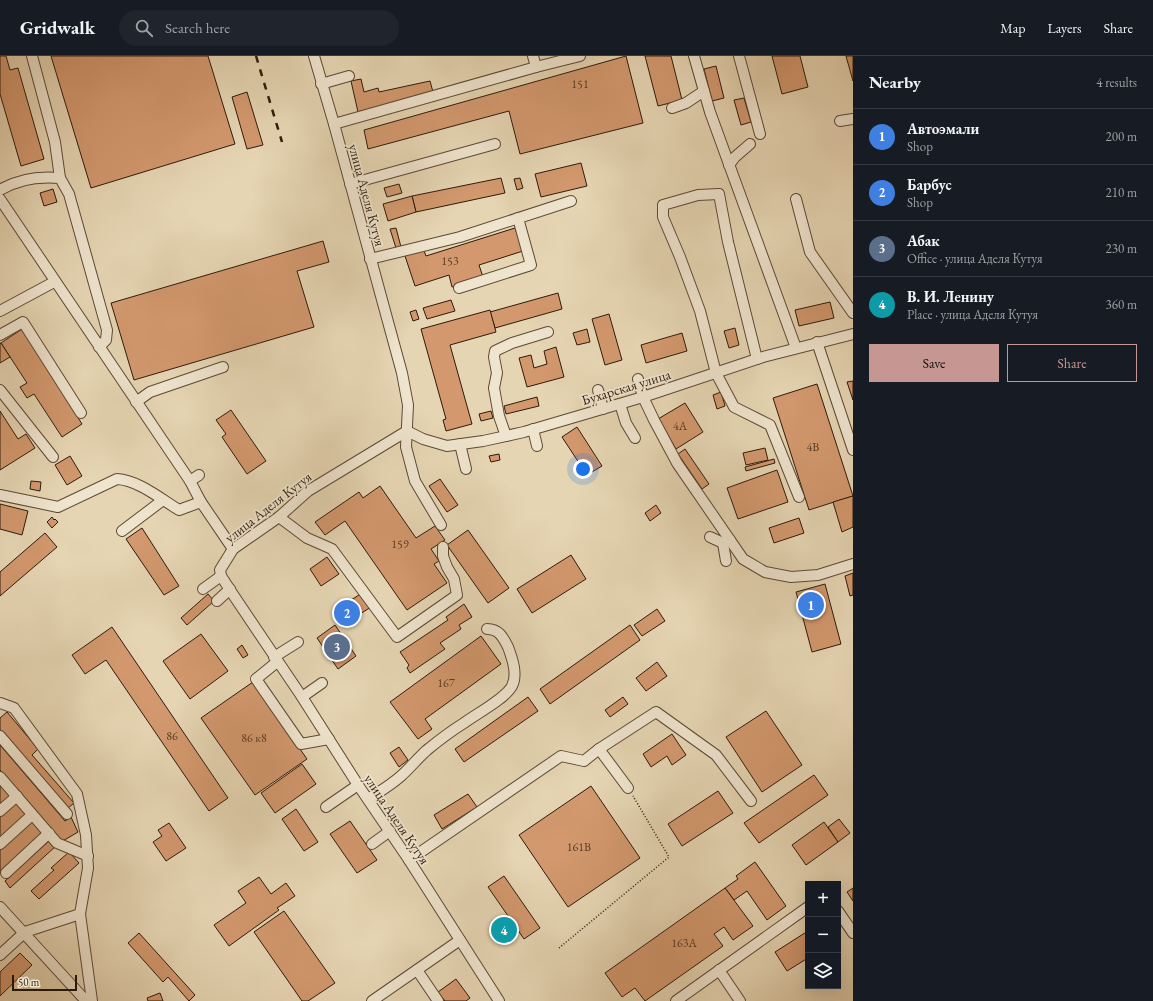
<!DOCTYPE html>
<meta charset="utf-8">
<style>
body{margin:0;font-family:"EB Garamond",serif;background:#20242c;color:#f1f3f6}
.controls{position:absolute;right:12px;bottom:12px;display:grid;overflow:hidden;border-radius:0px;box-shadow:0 4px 16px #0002}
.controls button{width:36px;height:36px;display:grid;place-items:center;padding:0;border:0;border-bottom:1px solid #363941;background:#171b24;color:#f1f3f6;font:20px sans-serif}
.scale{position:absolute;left:12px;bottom:10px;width:65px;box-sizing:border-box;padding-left:4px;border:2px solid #2e1a0a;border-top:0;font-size:11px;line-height:14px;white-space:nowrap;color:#2e1a0a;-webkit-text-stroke:3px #efe4ce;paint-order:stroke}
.you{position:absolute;left:583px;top:413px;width:14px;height:14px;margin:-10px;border:3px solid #fff;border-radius:50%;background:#1a73e8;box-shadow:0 0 0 6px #1a73e833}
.badge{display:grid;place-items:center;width:26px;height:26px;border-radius:50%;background:#c59692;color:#fff;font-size:13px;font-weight:700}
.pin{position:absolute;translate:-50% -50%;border:2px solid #fff;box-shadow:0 1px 4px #0006}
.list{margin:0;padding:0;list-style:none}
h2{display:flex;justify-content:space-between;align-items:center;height:52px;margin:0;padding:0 16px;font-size:17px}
h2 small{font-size:13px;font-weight:400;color:#9ea1a6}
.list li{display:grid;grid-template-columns:26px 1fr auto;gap:12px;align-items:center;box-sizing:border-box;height:56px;padding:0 16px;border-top:1px solid #363941}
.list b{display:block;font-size:15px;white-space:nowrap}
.list p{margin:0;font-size:13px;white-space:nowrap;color:#9ea1a6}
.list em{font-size:13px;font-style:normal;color:#9ea1a6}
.actions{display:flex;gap:8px;padding:12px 16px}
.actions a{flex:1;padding:9px 0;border:1px solid #c59692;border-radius:0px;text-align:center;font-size:14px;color:#c59692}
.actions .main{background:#c59692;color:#111}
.icon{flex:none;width:22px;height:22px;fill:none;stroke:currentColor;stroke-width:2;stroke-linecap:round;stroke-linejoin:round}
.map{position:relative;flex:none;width:853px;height:945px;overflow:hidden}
header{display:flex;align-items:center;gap:24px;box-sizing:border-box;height:56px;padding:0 20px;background:#171b24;border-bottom:1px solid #363941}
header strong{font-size:19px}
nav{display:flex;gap:22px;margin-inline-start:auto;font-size:14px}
.search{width:280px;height:36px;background:#20242c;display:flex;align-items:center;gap:10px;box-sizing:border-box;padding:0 14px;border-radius:22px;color:#9ea1a6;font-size:15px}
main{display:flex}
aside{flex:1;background:#171b24}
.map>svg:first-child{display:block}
.building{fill:#d3986e;stroke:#2e1a0a}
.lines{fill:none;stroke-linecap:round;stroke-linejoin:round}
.minor-casing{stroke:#5c4934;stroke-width:12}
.path{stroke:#2e1a0a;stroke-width:1.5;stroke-dasharray:1 2;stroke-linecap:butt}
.minor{stroke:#efe4ce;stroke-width:10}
.rail{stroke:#2e1a0a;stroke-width:2.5;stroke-dasharray:7 7;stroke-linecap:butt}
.labels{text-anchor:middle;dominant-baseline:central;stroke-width:3.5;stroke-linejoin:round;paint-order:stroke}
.number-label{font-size:12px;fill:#573a23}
.street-label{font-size:14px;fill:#2e1a0a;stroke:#efe4ce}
</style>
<header>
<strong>Gridwalk</strong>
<div class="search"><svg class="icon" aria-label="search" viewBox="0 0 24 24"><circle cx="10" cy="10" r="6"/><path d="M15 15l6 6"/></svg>Search here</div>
<nav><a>Map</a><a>Layers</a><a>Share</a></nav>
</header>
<main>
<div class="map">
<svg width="853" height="945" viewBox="0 0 853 945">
<rect width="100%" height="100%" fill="#e6d5b3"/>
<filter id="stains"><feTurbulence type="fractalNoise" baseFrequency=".005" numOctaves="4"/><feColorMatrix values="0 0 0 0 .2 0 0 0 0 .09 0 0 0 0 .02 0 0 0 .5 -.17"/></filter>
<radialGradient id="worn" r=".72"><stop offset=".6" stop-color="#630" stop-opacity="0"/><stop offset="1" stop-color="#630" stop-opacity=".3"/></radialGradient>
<g class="building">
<polygon points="0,0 6,0 10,14 18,12 44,103 21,110 0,38"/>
<polygon points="51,0 208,0 235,88 91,132"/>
<polygon points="626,0 643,67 520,98 509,55 368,93 364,74"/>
<polygon points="645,0 671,0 682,44 658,50"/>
<polygon points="772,0 800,0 808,31 782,38"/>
<polygon points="846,0 853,0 853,25"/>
<polygon points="716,10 724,42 712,45 704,13"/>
<polygon points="361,23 364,36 378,32 379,36 430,25 433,36 358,56 351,25"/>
<polygon points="247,36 263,89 247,93 232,41"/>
<polygon points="744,42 751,66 741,69 734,44"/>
<polygon points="581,107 587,130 541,141 535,118"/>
<polygon points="501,122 505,137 416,156 412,140"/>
<polygon points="520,122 523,132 517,134 514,123"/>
<polygon points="399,128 402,137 387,141 384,132"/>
<polygon points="53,133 57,146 44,150 40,137"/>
<polygon points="412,140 416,156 388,165 383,148"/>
<polygon points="396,172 401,191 396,192 390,173"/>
<polygon points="515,172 523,195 479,209 483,221 452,231 449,219 415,230 404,197 423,192 426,200"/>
<polygon points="323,185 329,206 297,215 314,271 134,324 111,247"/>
<polygon points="558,237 562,253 495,272 490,256"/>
<polygon points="451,244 455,255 427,263 423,252"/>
<polygon points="830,246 834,262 799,270 795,254"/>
<polygon points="416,254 419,263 413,265 410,256"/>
<polygon points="490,254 496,276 450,289 472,368 446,375 443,364 446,363 421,273"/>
<polygon points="609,258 622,304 605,309 592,263"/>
<polygon points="735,272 739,289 729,292 724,275"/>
<polygon points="22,273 82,368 62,381 34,338 27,342 20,331 27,327 1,287"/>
<polygon points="587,273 590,286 577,289 573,277"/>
<polygon points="682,277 687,295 646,307 641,289"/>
<polygon points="0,287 1,287 10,301 0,307"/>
<polygon points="556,291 564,321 527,331 519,302 531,299 534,312 547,308 544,295"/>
<polygon points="853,325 853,344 847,326"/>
<polygon points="817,328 853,440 809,454 773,342"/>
<polygon points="721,336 725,350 717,353 713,339"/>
<polygon points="537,341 539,350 506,358 504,350"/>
<polygon points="685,347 703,376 676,393 658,363"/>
<polygon points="231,354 266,405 247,418 222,381 226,378 216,364"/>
<polygon points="0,355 18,383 26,378 35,392 0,414"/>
<polygon points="491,355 493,362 481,365 479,358"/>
<polygon points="577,371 602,410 587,419 562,381"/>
<polygon points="765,392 768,404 746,409 743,397"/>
<polygon points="685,393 709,428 702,433 678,398"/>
<polygon points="499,398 500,404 491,406 489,400"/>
<polygon points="70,400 82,420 67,429 55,409"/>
<polygon points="774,403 775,407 746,415 745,411"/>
<polygon points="777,414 788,446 738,463 727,432"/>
<polygon points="440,423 458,449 447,456 429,430"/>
<polygon points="31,425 41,426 40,435 30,433"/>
<polygon points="380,430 416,482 435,470 445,484 431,493 439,505 434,508 447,527 407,554 345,465 325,479 315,466 359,436 363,442"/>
<polygon points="853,440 853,471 842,476 833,446"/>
<polygon points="0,448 28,455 22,479 0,473"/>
<polygon points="656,449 661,457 650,465 645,457"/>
<polygon points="52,461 54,464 55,463 58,466 52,472 47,466"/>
<polygon points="799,462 804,477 774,487 769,472"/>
<polygon points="142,472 179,530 164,539 126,483"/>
<polygon points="468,474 509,532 488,547 447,489"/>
<polygon points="45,477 57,491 0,540 0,516"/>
<polygon points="571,499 586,523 532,557 517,533"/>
<polygon points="327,501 339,518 321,530 310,513"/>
<polygon points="853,517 853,539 850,540 845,520"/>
<polygon points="825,528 841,588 812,596 796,536"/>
<polygon points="362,537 371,551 346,567 337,553"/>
<polygon points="208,538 214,545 187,569 181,562"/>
<polygon points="464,548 472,561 459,569 461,573 440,587 445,593 410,617 407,612 409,609 400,596 448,564 446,561"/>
<polygon points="657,553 665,565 642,580 634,569"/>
<polygon points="335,569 356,600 338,613 317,582"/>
<polygon points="630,569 640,584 550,648 540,633"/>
<polygon points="112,571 228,742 209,755 106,604 85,618 72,599"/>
<polygon points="201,578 228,615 190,643 163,605"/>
<polygon points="481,580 501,608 425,663 432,673 418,683 390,646"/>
<polygon points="242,589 248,599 243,602 237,593"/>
<polygon points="657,606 667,620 646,635 636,622"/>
<polygon points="253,626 307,703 255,739 201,662"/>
<polygon points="528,641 538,655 464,706 455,693"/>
<polygon points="623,641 628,648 610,661 605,654"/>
<polygon points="766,655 802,709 762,736 726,681"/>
<polygon points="7,656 38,693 32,699 74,747 67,753 0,676 0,662"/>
<polygon points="672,678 686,699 672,709 667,700 651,711 643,698"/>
<polygon points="0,689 65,765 71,761 78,776 61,786 0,714"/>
<polygon points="399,691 408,704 399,711 390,697"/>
<polygon points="302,708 316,728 275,757 261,737"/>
<polygon points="814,719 828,739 759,787 744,767"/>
<polygon points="0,728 11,740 0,750"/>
<polygon points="591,730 640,802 568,851 519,779"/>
<polygon points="718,735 733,757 682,790 668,768"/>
<polygon points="468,738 477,751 442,773 434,759"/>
<polygon points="17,746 27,757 0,782 0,761"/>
<polygon points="296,753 318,786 304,795 282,763"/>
<polygon points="33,763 45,776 0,817 0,793"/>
<polygon points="839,763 850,777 838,786 828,771"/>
<polygon points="350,765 377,804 357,817 330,778"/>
<polygon points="824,766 838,786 806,809 792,789"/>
<polygon points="169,767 186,792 166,805 153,786 162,780 158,774"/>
<polygon points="51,783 57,789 10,832 5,825"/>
<polygon points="69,796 79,807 39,843 31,835 54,814 51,812"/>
<polygon points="755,806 786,850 767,864 747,835 734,844 725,832 738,823 736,820"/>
<polygon points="504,820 540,872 524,883 488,831"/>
<polygon points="259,821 271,838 286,827 295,840 277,852 279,854 229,890 214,869 246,847 238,835"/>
<polygon points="725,832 753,870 733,884 724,871 714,878 723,890 645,945 635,932 622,941 605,917"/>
<polygon points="853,832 853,845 847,836"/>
<polygon points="284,855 335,927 308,945 302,945 254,876"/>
<polygon points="808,875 808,902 787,915 775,896"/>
<polygon points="139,877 195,939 189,945 168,921 163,926 128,887"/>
<polygon points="20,897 32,909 0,940 0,916"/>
<polygon points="456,923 470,942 466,945 445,945 438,936"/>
<polygon points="160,937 163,945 148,945 147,942"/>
</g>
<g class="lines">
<defs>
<g id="minor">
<polyline points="32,0 55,86 60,122"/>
<polyline points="314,0 334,68 402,317 408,349 406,391 415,425 441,469"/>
<polyline points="533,0 536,11"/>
<polyline points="694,0 710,56 796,292"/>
<polyline points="739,0 760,78"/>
<polyline points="321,28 349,20"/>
<polyline points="672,52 686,47 704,35"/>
<polyline points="840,65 853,63"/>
<polyline points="334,68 536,11 580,0"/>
<polyline points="729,109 735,101 750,88"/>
<polyline points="350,128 495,88"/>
<path d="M0 134C18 123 38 120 60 122L69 138 107 274 106 284 99 291"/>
<polyline points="0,143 190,425 201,446 233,493"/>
<polyline points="796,143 810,196 853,257"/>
<polyline points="370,203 460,181 571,145"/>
<polyline points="459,232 531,209 518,162"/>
<polyline points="0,255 54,226"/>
<polyline points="0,279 23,266 81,357"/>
<polyline points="817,286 853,394"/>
<polyline points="757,303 728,186 719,138 698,139 663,149 663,161 680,201 700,255 716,317 734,351 770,369 799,441"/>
<polyline points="638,323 643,341 654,364 677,407 743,503 765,516 791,521 818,519 853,508"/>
<polyline points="0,334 53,401"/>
<polyline points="598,334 603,353"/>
<polyline points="136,346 150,336 223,311"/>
<polyline points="620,348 626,367 635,382"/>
<polyline points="533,373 537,390"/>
<polyline points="407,375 308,435 279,461 233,493 220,514 221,520 234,540 302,641 358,729 409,804 499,945"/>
<polyline points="407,375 423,383 447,390 483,385 524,376 643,341 763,301 853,278"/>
<polyline points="506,380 499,360 494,332 497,317 494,301 495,295 512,287 548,276"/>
<polyline points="460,388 466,413"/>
<polyline points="190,425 199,419"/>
<path d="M0 439 58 451 117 423C138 424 161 443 179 454L201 446"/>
<polyline points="279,461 307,482 332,493 397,581 457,539 454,523 447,511 443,500 443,491"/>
<polyline points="122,475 163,444"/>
<polyline points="710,481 723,487 730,484"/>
<polyline points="723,487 726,505"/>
<polyline points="203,533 221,520"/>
<polyline points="217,545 230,533"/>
<polyline points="274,601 298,586"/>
<polyline points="277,606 256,623 301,688 329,683"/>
<polyline points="302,641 322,627"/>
<polyline points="0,647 14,652 77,738 86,779 88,812 80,858 25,876 0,899"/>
<polyline points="0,680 67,758"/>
<polyline points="599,693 656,656 716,699 751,745"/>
<polyline points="0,721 57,787 88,800"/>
<path d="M368 743C379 736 391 729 401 720 410 712 418 702 427 694 438 685 451 675 464 667 476 658 505 643 512 630 518 618 512 602 508 591 503 581 499 573 487 573"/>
<polyline points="326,751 358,729"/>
<polyline points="0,755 17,740"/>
<polyline points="0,788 32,759"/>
<polyline points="372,788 390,775"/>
<polyline points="409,804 561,700 584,705 599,693 628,732"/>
<polyline points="6,817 49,777"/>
<polyline points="0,851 86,945"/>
<polyline points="838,855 853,877"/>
<polyline points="80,858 92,945"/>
<polyline points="417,914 438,945"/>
<polyline points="719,914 740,945"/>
<polyline points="372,945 460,884"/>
<polyline points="676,945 808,851"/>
</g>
</defs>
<use href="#minor" class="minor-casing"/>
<polyline class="path" points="559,892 669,801 633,740"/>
<use href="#minor" class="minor"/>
<polyline class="rail" points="256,0 282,86"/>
</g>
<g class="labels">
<g class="number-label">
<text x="580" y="28">151</text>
<text x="450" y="205">153</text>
<text x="680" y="370">4А</text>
<text x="813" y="391">4В</text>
<text x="400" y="488">159</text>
<text x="446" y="627">167</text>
<text x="172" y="680">86</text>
<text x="254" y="682">86 к8</text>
<text x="579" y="791">161В</text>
<text x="684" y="887">163А</text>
</g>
<g class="street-label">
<text transform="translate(367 139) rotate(75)">улица Аделя Кутуя</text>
<text transform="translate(626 331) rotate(-17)">Бухарская улица</text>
<text transform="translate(268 451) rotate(-38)">улица Аделя Кутуя</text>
<text transform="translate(397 763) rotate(56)">улица Аделя Кутуя</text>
</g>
</g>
<rect width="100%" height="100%" filter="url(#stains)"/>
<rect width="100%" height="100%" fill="url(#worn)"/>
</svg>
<div class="controls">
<button>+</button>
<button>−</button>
<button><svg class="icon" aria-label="layers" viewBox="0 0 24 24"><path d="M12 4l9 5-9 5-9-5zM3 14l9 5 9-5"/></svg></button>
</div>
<div class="scale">50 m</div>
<div class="you"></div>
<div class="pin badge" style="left:811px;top:549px;background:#3f7fe0">1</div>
<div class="pin badge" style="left:347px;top:557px;background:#3f7fe0">2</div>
<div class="pin badge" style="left:337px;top:591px;background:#5c6f8a">3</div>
<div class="pin badge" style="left:504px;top:874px;background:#0f9aa8">4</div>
</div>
<aside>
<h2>Nearby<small>4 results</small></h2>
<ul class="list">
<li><span class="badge" style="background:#3f7fe0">1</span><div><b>Автоэмали</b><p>Shop</p></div><em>200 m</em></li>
<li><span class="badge" style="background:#3f7fe0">2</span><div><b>Барбус</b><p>Shop</p></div><em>210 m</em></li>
<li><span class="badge" style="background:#5c6f8a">3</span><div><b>Абак</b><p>Office · улица Аделя Кутуя</p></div><em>230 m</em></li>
<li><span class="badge" style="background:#0f9aa8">4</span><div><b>В. И. Ленину</b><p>Place · улица Аделя Кутуя</p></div><em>360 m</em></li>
</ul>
<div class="actions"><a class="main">Save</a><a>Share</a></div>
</aside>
</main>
